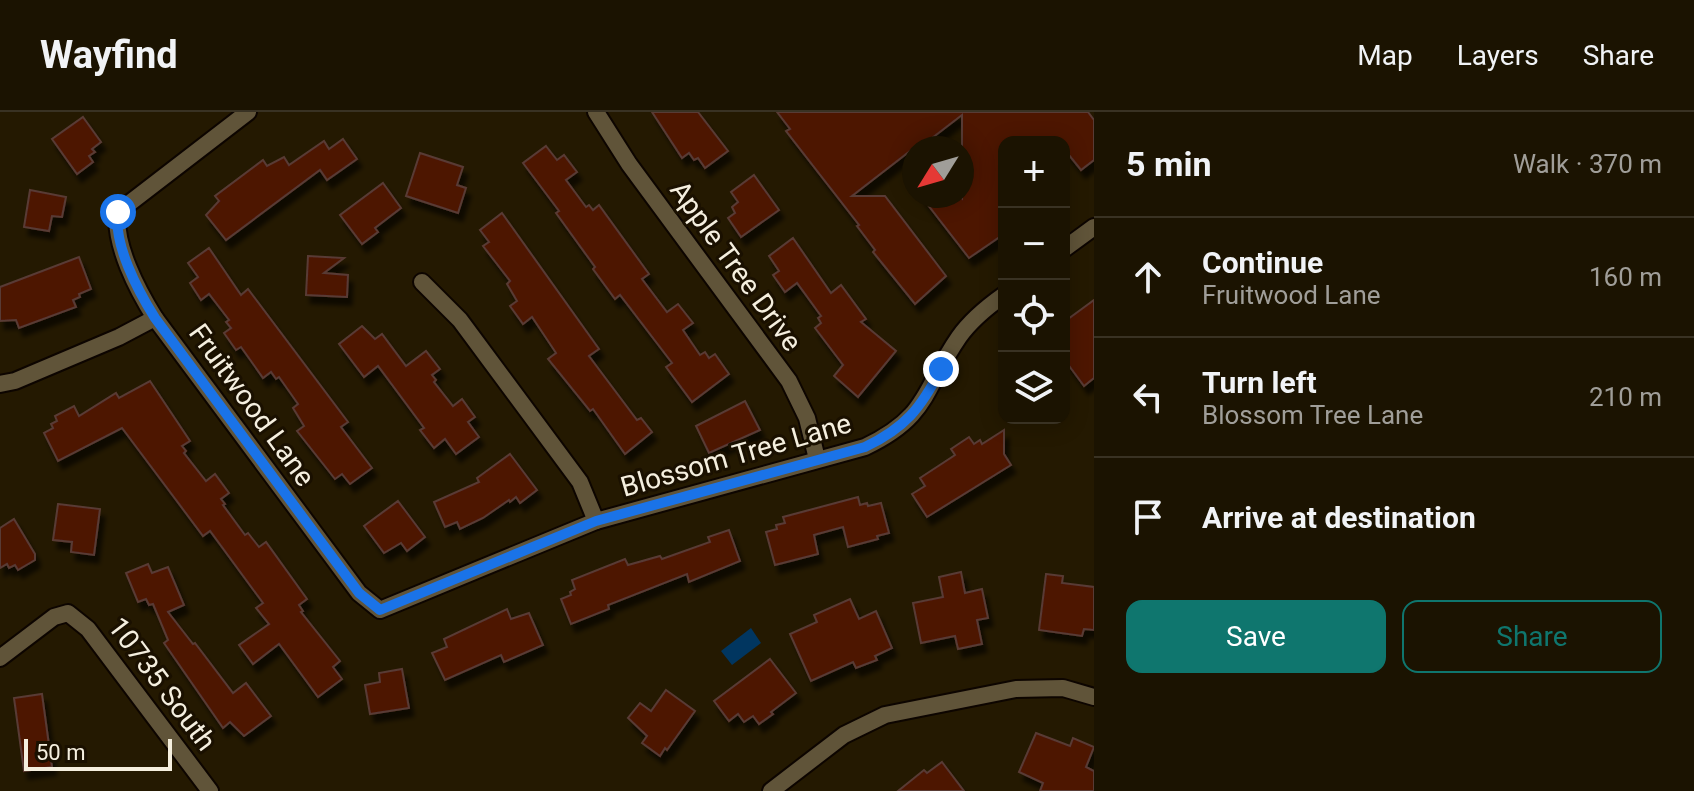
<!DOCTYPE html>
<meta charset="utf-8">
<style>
body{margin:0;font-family:Roboto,sans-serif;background:#241c0b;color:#f1f3f6}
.controls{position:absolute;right:24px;top:24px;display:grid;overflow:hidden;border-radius:16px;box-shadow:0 4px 20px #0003}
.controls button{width:72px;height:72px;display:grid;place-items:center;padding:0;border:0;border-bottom:2px solid #393223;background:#1b1301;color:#f1f3f6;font:40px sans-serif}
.compass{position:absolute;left:902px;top:24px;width:72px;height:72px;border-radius:50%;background:#1b1301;box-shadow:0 4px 20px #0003;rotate:233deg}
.scale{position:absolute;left:24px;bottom:20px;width:148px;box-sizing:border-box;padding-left:8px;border:4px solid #f5efdf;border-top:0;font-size:22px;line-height:28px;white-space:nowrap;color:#f5efdf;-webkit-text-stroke:6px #1a1000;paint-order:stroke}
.stop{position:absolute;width:24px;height:24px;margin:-18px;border:6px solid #1a73e8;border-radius:50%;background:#fff}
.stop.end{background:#1a73e8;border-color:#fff;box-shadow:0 2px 8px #0008}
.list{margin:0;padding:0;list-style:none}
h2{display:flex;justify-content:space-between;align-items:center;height:104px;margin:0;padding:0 32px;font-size:34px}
h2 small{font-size:26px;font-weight:400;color:#a09e99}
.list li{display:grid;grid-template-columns:52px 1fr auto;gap:24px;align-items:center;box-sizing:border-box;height:120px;padding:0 32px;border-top:2px solid #393223}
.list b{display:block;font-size:30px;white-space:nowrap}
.list p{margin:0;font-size:26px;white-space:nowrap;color:#a09e99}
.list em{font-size:26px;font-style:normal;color:#a09e99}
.actions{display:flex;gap:16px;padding:24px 32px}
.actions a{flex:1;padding:18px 0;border:2px solid #0f766e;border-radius:16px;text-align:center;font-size:28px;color:#0f766e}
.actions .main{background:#0f766e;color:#fff}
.icon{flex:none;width:44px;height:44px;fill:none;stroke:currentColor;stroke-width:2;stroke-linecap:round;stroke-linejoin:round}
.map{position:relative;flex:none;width:1094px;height:679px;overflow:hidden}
header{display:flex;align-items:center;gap:48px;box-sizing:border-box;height:112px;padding:0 40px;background:#1b1301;border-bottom:2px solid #393223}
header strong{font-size:38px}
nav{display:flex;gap:44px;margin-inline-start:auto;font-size:28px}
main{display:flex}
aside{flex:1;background:#1b1301}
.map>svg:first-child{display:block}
.water{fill:#013660}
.building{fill:#4e1506;stroke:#593b34;stroke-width:2;filter:url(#shadow)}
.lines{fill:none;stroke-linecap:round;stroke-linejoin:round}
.street-casing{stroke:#0d0500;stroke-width:20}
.street{stroke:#605439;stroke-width:16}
.route{stroke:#1a73e8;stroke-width:10}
.labels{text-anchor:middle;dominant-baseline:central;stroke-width:6;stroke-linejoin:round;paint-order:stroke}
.street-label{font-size:28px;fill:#f5efdf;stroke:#1a1000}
</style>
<header>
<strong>Wayfind</strong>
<nav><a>Map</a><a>Layers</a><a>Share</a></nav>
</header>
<main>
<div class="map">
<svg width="1094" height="679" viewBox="0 0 1094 679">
<defs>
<filter id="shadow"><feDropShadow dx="4.5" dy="8" stdDeviation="2" flood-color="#0009"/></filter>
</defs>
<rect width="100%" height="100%" fill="#241901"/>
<polygon class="water" points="751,516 761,531 732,553 721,539"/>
<g class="building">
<polygon points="652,0 698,0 728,39 705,56 698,46 694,48 689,41 682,46"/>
<polygon points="777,0 1088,0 1094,8 1094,48 1081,58 1064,37 1064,30 1004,30 1004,122 969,146 921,84 960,84 962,86 962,3 919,36 914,36 852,84 885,84 946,164 915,192 873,140 875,138 857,114 859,113 786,19 790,17"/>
<polygon points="83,5 101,30 92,37 95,40 89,44 93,50 77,62 52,27"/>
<polygon points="343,27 357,47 327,68 320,58 226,128 206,103 219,89 215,84 263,48 267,54 284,45 289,53 324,29 329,37"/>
<polygon points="546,34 557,48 564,43 577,60 566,68 586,95 589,93 593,98 599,93 649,162 642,167 667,200 678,192 693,211 683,218 700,243 705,240 709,246 715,242 729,262 692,290 666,255 672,251 620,183 615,187 593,157 595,155 556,101 559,99 523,51"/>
<polygon points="420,41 463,55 457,73 466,76 458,101 406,84"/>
<polygon points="754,63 779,98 741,125 728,106 735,101 732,95 738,90 731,80"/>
<polygon points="383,71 401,96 375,116 378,120 362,132 340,103"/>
<polygon points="30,78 66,85 62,105 52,104 49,119 24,115"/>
<polygon points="502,101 599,237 589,244 637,308 641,306 652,320 625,342 593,297 590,299 548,247 556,241 532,205 523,212 510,194 517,189 507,172 510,169 483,134 489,130 480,118"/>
<polygon points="793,126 831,181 841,173 866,207 861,210 896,239 858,285 834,264 843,253 815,216 821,211 818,206 821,204 797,171 785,180 773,163 779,159 769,144"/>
<polygon points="209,136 241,183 248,177 348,310 341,315 372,356 350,372 342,362 335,367 297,319 304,314 293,296 298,292 279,265 276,267 271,260 263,266 241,235 236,238 224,221 231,216 226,210 229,208 209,182 201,188 190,171 198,165 188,151"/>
<polygon points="308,144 344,146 324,161 348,163 347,185 306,183"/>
<polygon points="79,145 91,177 79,182 80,185 73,188 76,195 19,216 16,208 0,209 0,175"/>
<polygon points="1094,188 1094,266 1084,274 1064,247 1064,210"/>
<polygon points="362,214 375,227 382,222 406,254 426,239 440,257 432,263 436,268 434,270 453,294 462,287 475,305 468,310 479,325 456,342 445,327 434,336 420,318 424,316 378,254 364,265 339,232"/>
<polygon points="150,269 190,329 182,334 186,339 184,341 206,369 215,362 229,381 221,387 225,392 223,393 245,423 248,421 259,435 266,430 307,487 299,493 303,499 301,500 340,549 333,555 342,567 318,585 279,532 253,552 239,533 269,512 256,496 263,491 210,419 203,424 122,316 58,349 44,321 53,316 51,312 57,309 55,304 74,294 79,304 116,281 119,286"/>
<polygon points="745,289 760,318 709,341 696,314"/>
<polygon points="1004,318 1004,342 1011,353 927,405 912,382 925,374 920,366 955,343 951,337 969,325 974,332 980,328 982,332"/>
<polygon points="510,342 537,378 520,391 516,385 510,390 509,388 483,406 460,417 457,410 445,415 434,390 479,370 477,366"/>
<polygon points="858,385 860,393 867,391 868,394 881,391 889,421 877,424 878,427 848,435 843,415 814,423 818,442 775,453 766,420 777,417 776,413 785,411 783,405"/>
<polygon points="398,389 425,425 407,439 401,431 384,441 364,414"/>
<polygon points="58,392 100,397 94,443 71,440 72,430 53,428"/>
<polygon points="14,407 35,442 35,448 18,458 15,453 9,456 7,452 0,456 0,416"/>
<polygon points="729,418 740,449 689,470 687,462 608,493 609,497 571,512 561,487 571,483 570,480 575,477 572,468 625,447 628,453 660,444 662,447 710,430 708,425"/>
<polygon points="148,452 152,461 168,455 184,493 168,500 193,532 195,531 233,581 246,571 271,604 244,624 230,610 223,616 164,531 168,528 153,492 149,493 146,487 138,490 126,461"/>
<polygon points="961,460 965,481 982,477 988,506 977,508 982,532 958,537 955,524 921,531 913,491 943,485 939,465"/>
<polygon points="1046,462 1063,464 1062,471 1094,475 1094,518 1084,517 1082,524 1039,518"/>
<polygon points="850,487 859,507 876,499 892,536 875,544 877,548 856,556 853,550 811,569 790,522 817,510 814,503"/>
<polygon points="507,497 511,507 529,501 543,533 504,550 501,543 445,568 432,541 447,535 444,527"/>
<polygon points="770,547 796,581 771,600 773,602 759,612 753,604 744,610 738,602 729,609 714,589"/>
<polygon points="402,557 409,596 370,602 365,573 380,570 379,561"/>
<polygon points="666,578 695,599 667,638 665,636 660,644 642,631 647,624 628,606 640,591 651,599"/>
<polygon points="42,582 52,655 24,659 14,586"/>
<polygon points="1036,621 1070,634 1073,626 1094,635 1086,655 1094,659 1094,679 1040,679 1043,671 1019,660"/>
<polygon points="942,650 964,679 898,679 924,658 927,661"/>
</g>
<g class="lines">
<defs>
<g id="street">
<path d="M248 0 118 100C113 132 138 179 155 206L359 481 380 498 596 409 865 335C930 304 923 277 959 225 971 208 987 195 1004 183"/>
<polyline points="596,0 629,52 789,269 807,306 817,347"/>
<polyline points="1064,137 1094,115"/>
<polyline points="422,170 460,208 580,370 596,409"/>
<polyline points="0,272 15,269 119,225 155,206"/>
<polyline points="0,546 54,505 68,501 88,517 210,679"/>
<polyline points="771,679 844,623 885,603 1016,577 1063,576 1094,585"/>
</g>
</defs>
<use href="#street" class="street-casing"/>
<use href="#street" class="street"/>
</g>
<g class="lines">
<path class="route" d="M118 100C113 132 138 179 155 206L359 481 380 498 596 409 865 335C905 316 921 296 941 257"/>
</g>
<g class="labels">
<g class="street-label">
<text transform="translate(736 154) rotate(54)">Apple Tree Drive</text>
<text transform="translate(252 293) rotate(54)">Fruitwood Lane</text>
<text transform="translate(736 343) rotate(-16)">Blossom Tree Lane</text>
<text transform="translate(162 572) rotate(53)">10735 South</text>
</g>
</g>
</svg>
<div class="controls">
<button>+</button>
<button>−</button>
<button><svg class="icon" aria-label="locate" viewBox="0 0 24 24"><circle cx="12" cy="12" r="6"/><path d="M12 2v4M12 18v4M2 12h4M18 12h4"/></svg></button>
<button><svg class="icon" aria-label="layers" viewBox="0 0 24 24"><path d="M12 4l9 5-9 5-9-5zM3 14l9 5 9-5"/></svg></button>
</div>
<svg class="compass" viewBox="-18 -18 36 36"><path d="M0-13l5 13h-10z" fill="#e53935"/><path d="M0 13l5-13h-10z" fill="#a09e99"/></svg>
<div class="scale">50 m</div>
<div class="stop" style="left:118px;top:100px"></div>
<div class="stop end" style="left:941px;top:257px"></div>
</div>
<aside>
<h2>5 min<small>Walk · 370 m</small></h2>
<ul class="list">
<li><svg class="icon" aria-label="ahead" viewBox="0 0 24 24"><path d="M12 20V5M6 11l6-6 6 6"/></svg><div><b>Continue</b><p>Fruitwood Lane</p></div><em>160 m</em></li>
<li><svg class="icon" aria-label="left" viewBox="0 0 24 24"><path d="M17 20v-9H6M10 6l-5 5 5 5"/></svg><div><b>Turn left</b><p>Blossom Tree Lane</p></div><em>210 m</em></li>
<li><svg class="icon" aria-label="arrive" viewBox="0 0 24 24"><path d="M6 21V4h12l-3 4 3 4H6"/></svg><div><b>Arrive at destination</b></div></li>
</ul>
<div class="actions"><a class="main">Save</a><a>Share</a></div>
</aside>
</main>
